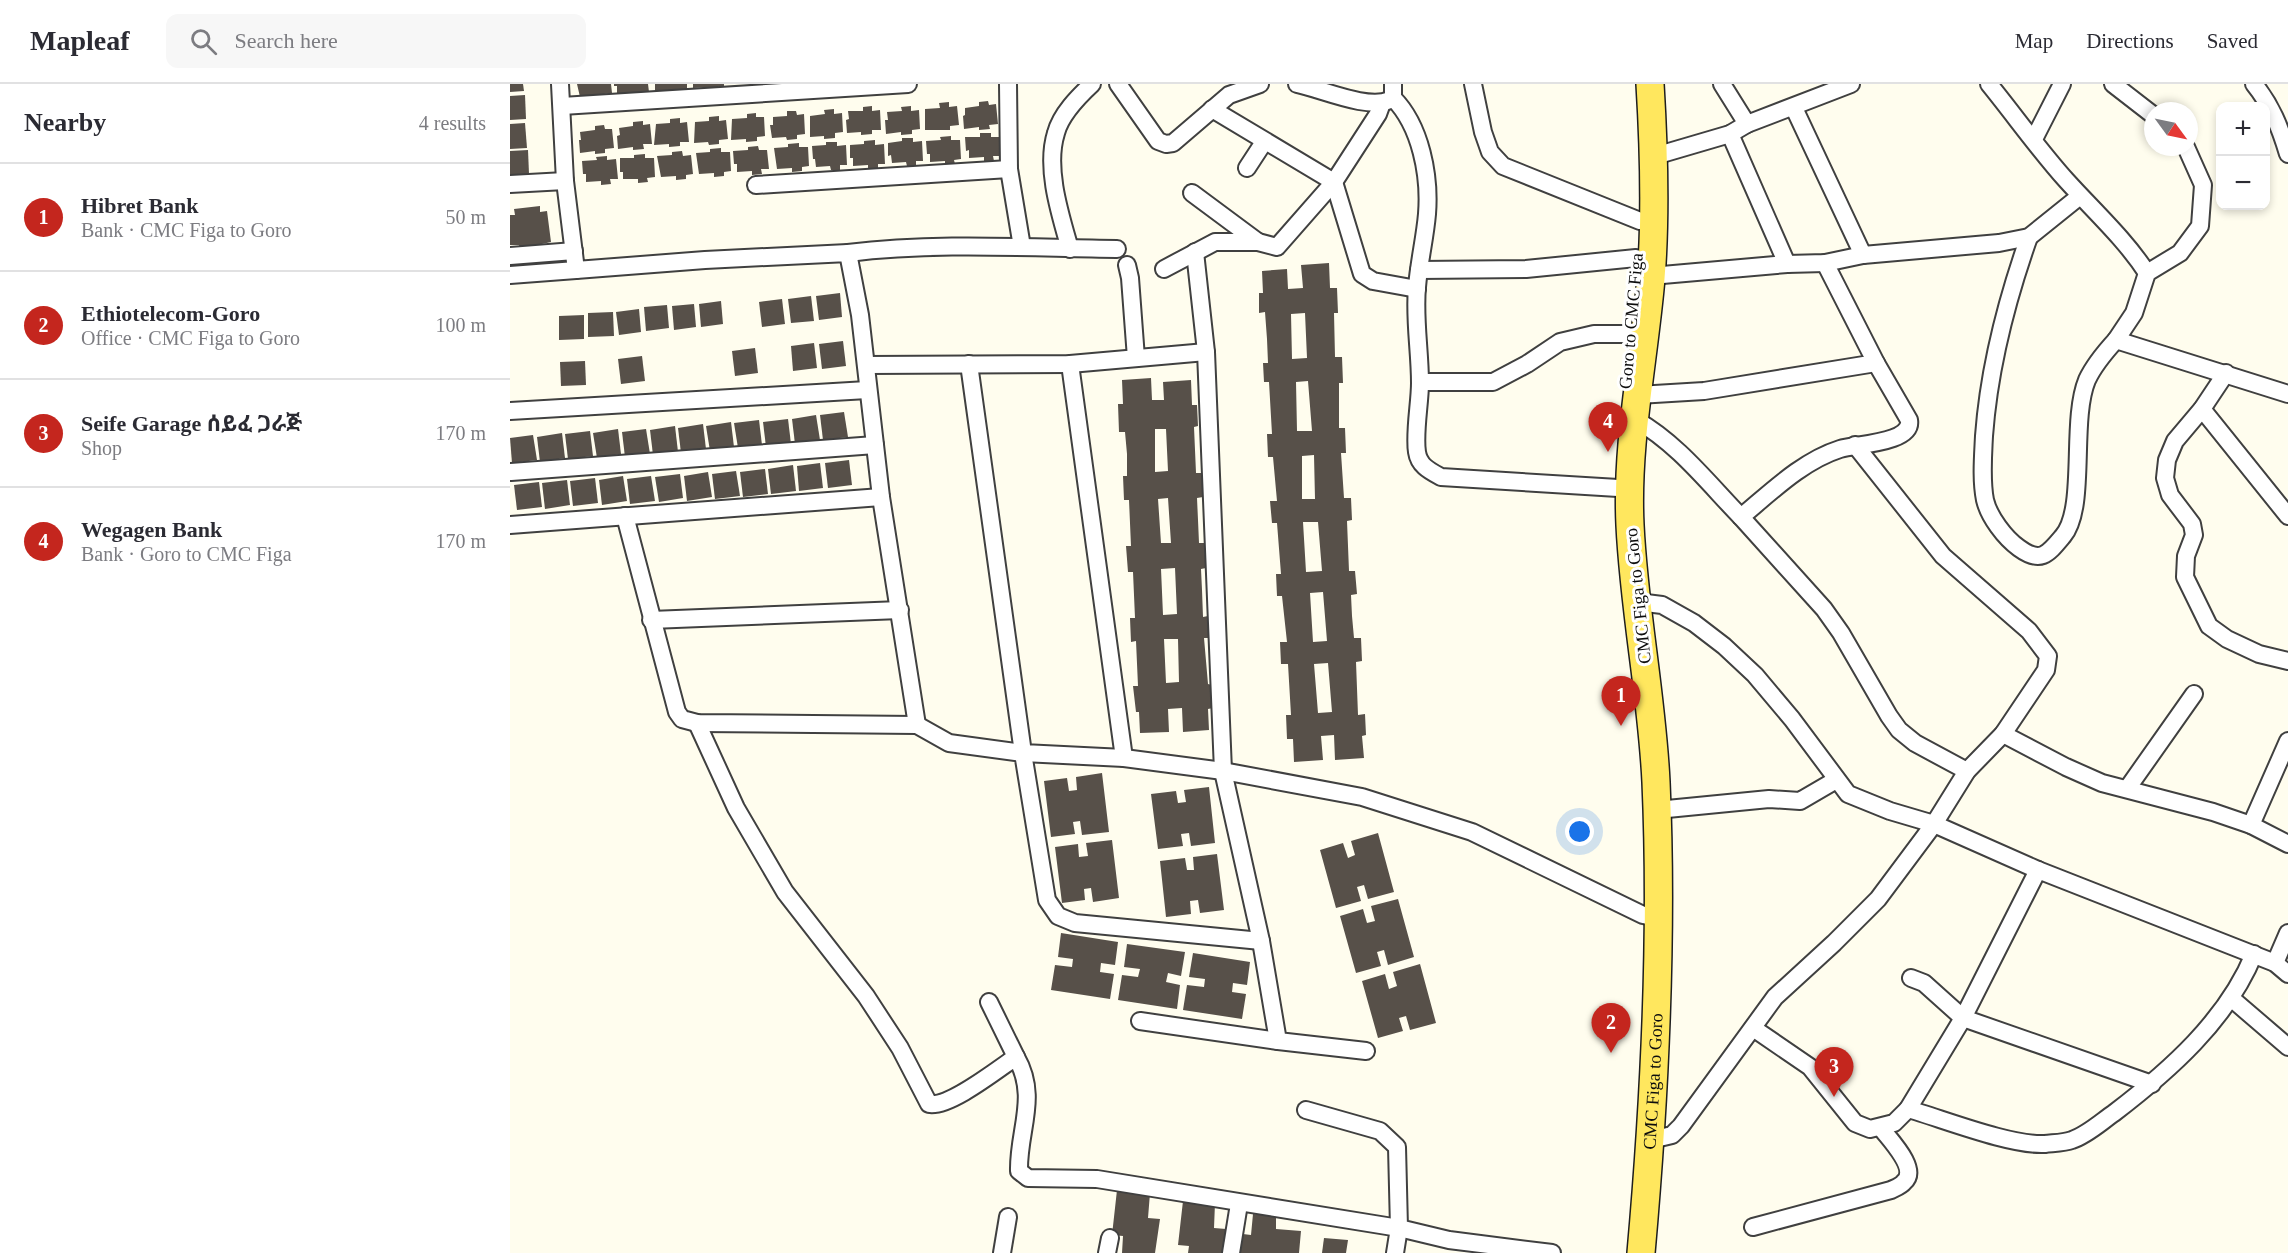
<!DOCTYPE html>
<meta charset="utf-8">
<style>
body{margin:0;font-family:"Times New Roman","Noto Sans Ethiopic",serif;background:#f7f7f7;color:#2b2b33}
.controls{position:absolute;right:18px;top:18px;display:grid;overflow:hidden;border-radius:12px;box-shadow:0 3px 9px #0003}
.controls button{width:54px;height:54px;display:grid;place-items:center;padding:0;border:0;border-bottom:2px solid #e1e1e2;background:#fff;color:#2b2b33;font:30px sans-serif}
.compass{position:absolute;left:1634px;top:18px;width:54px;height:54px;border-radius:50%;background:#fff;box-shadow:0 3px 9px #0003;rotate:123deg}
.you{position:absolute;left:1070px;top:748px;width:21px;height:21px;margin:-15px;border:4px solid #fff;border-radius:50%;background:#1a73e8;box-shadow:0 0 0 9px #1a73e833}
.badge{display:grid;place-items:center;width:39px;height:39px;border-radius:50%;background:#c4261e;color:#fff;font-size:20px;font-weight:700}
.pin{position:absolute;translate:-50% -50px;filter:drop-shadow(0 2px 3px #0008)}
.pin::after{content:'';position:absolute;top:32px;width:21px;height:18px;background:inherit;clip-path:polygon(0 0,100% 0,50% 100%)}
.list{margin:0;padding:0;list-style:none}
h2{display:flex;justify-content:space-between;align-items:center;height:78px;margin:0;padding:0 24px;font-size:26px}
h2 small{font-size:20px;font-weight:400;color:#7c7c81}
.list li{display:grid;grid-template-columns:39px 1fr auto;gap:18px;align-items:center;box-sizing:border-box;height:108px;padding:0 24px;border-top:2px solid #e1e1e2}
.list b{display:block;font-size:22px;white-space:nowrap}
.list p{margin:0;font-size:20px;white-space:nowrap;color:#7c7c81}
.list em{font-size:20px;font-style:normal;color:#7c7c81}
.icon{flex:none;width:33px;height:33px;fill:none;stroke:currentColor;stroke-width:2;stroke-linecap:round;stroke-linejoin:round}
.map{position:relative;flex:none;width:1778px;height:1169px;overflow:hidden}
header{display:flex;align-items:center;gap:36px;box-sizing:border-box;height:84px;padding:0 30px;background:#fff;border-bottom:2px solid #e1e1e2}
header strong{font-size:28px}
nav{display:flex;gap:33px;margin-inline-start:auto;font-size:21px}
.search{width:420px;height:54px;background:#f7f7f7;display:flex;align-items:center;gap:15px;box-sizing:border-box;padding:0 21px;border-radius:12px;color:#7c7c81;font-size:22px}
main{display:flex}
aside{flex:1;background:#fff}
.map>svg:first-child{display:block}
.building{fill:#575049;fill-rule:evenodd}
.lines{fill:none;stroke-linecap:round;stroke-linejoin:round}
.street-casing{stroke:#404040;stroke-width:20}
.primary-casing{stroke:#1e1e1e;stroke-width:30}
.street{stroke:#fff;stroke-width:16}
.primary{stroke:#ffe75e;stroke-width:27}
.labels{text-anchor:middle;dominant-baseline:central;stroke-width:6;stroke-linejoin:round;paint-order:stroke}
.street-label{font-size:18px;fill:#0d0d0d;stroke:#fff}
</style>
<header>
<strong>Mapleaf</strong>
<div class="search"><svg class="icon" aria-label="search" viewBox="0 0 24 24"><circle cx="10" cy="10" r="6"/><path d="M15 15l6 6"/></svg>Search here</div>
<nav><a>Map</a><a>Directions</a><a>Saved</a></nav>
</header>
<main>
<aside>
<h2>Nearby<small>4 results</small></h2>
<ul class="list">
<li><span class="badge">1</span><div><b>Hibret Bank</b><p>Bank · CMC Figa to Goro</p></div><em>50 m</em></li>
<li><span class="badge">2</span><div><b>Ethiotelecom-Goro</b><p>Office · CMC Figa to Goro</p></div><em>100 m</em></li>
<li><span class="badge">3</span><div><b>Seife Garage ሰይፈ ጋራጅ</b><p>Shop</p></div><em>170 m</em></li>
<li><span class="badge">4</span><div><b>Wegagen Bank</b><p>Bank · Goro to CMC Figa</p></div><em>170 m</em></li>
</ul>
</aside>
<div class="map">
<svg width="1778" height="1169" viewBox="0 0 1778 1169">
<rect width="100%" height="100%" fill="#fffdee"/>
<g class="building">
<polygon points="0,0 13,0 14,7 0,8"/>
<polygon points="67,0 101,0 102,9 94,10 95,15 85,16 85,11 70,13"/>
<polygon points="104,0 138,0 139,8 132,8 132,13 122,9 107,10 107,2 104,2"/>
<polygon points="145,0 177,0 177,5 170,6 170,10 145,8"/>
<polygon points="183,0 214,0 214,2 208,2 208,7 198,7 198,3 183,4"/>
<polygon points="15,11 16,35 0,36 0,12"/>
<polygon points="478,17 479,21 486,20 488,40 479,41 480,45 469,46 469,43 454,45 453,32 455,31 455,24 469,22 469,18"/>
<polygon points="439,18 439,23 447,22 449,41 440,42 440,46 415,46 415,25 430,24 429,19"/>
<polygon points="362,22 362,27 370,26 371,46 362,46 362,50 351,51 351,48 337,49 336,36 339,35 338,27 353,27 353,23"/>
<polygon points="401,22 401,27 409,26 410,45 402,46 402,50 391,51 391,48 376,50 375,36 378,36 377,28 392,27 391,23"/>
<polygon points="324,25 324,30 332,29 333,48 325,49 325,54 314,55 314,52 300,53 300,32 315,30 314,26"/>
<polygon points="277,27 286,27 287,31 294,30 295,50 287,51 287,55 277,56 276,53 262,54 260,41 263,41 263,33 277,32"/>
<polygon points="246,29 246,33 254,33 255,52 247,53 247,57 236,58 236,55 221,56 222,35 237,34 237,30"/>
<polygon points="209,32 209,37 216,36 218,55 209,56 209,60 199,61 198,58 184,59 185,38 199,37 199,33"/>
<polygon points="170,34 170,39 177,38 179,58 170,58 170,62 159,63 159,60 144,61 146,40 160,39 160,35"/>
<polygon points="133,37 133,41 140,40 142,60 133,60 134,65 123,66 123,63 108,65 107,52 110,51 109,44 123,42 123,38"/>
<polygon points="15,39 17,64 0,65 0,40"/>
<polygon points="94,41 95,45 102,45 104,64 95,65 95,69 85,70 85,67 70,69 69,56 71,56 70,48 85,46 85,42"/>
<polygon points="470,49 481,49 481,53 490,53 491,72 483,72 484,77 474,77 474,73 459,74 459,66 456,67 455,53 470,53"/>
<polygon points="441,52 441,56 450,56 451,75 444,76 445,80 435,81 435,77 420,78 420,70 417,70 416,57 431,56 430,53"/>
<polygon points="392,54 403,54 403,58 412,57 413,77 406,77 406,82 397,82 396,78 382,79 381,71 378,72 378,59 392,57"/>
<polygon points="365,56 365,61 374,60 375,80 368,80 368,85 358,85 358,81 343,82 343,74 340,74 340,61 354,60 354,57"/>
<polygon points="316,58 327,58 327,62 336,61 337,81 330,81 330,86 321,86 320,82 306,83 305,75 303,75 302,62 316,61"/>
<polygon points="289,59 289,63 298,63 299,82 292,83 292,87 282,88 282,84 267,85 264,64 278,63 278,60"/>
<polygon points="248,62 249,66 257,66 259,85 251,85 252,90 242,91 242,87 227,88 227,80 224,80 223,67 238,66 238,63"/>
<polygon points="211,64 211,68 220,68 221,87 214,88 214,92 204,93 204,89 189,90 186,69 200,68 200,65"/>
<polygon points="18,66 19,90 0,92 0,67"/>
<polygon points="172,67 173,72 181,71 183,90 176,91 176,95 166,96 166,92 151,93 147,72 162,71 162,68"/>
<polygon points="135,70 135,74 144,74 145,93 137,94 138,98 128,99 128,95 113,95 113,88 110,88 110,74 124,74 124,71"/>
<polygon points="97,72 97,76 106,75 108,95 100,95 101,100 91,101 91,97 76,98 76,90 73,90 72,77 87,76 86,73"/>
<polygon points="30,122 30,128 37,127 41,158 32,160 32,163 10,167 9,161 0,161 0,131 5,131 4,125"/>
<path d="M819 179 820 204H827L828 229H824L825 273H832L833 299H829V344H835L836 369H831L834 414H841L842 436 837 437 839 487H845L847 510 841 511 842 532 844 554H851L852 577 846 578 848 631 855 630 856 651 852 652 854 674 825 676 824 651 811 652 813 676 784 678 783 655H777L776 631H781L778 580H771L770 558H777L772 512H767L766 490H771L767 439H762L760 417H767L763 373H758L757 350H762L759 298H754L753 279H758L757 255 755 228 749 229V209H753L752 187 777 185 778 205 793 204 791 181ZM795 229 797 274 782 275 781 230ZM798 297 802 347H787L786 298ZM804 371 805 415H792V372ZM793 438H808L812 487 796 488ZM813 508 817 557 803 558 800 509ZM818 579 822 628 808 629 804 580Z"/>
<polygon points="330,209 332,233 309,236 306,212"/>
<polygon points="301,212 304,237 281,239 278,215"/>
<polygon points="272,215 275,240 252,243 249,218"/>
<polygon points="211,217 213,240 191,243 189,220"/>
<polygon points="184,220 186,243 164,246 162,222"/>
<polygon points="157,221 159,244 136,247 134,223"/>
<polygon points="129,225 131,248 109,251 106,228"/>
<polygon points="103,228 104,252 78,253 78,229"/>
<polygon points="74,231 74,255 49,256 49,232"/>
<polygon points="333,257 336,282 312,285 309,260"/>
<polygon points="304,259 307,284 283,287 281,262"/>
<polygon points="245,264 248,289 225,292 222,267"/>
<polygon points="132,272 135,297 111,300 108,275"/>
<polygon points="75,277 76,301 51,302 50,278"/>
<path d="M641 294 642 316H654L653 298 681 296 682 321H687L688 342 684 343 686 389H692L693 413 687 414 688 436 689 459H695L696 484 691 485 692 506 693 533 698 532 699 554H694L698 600 702 601 703 624 698 625 699 646 673 648 672 624 658 625 659 648 630 649 629 628H626L623 602H628L626 557 621 558 620 534H625L623 488H618L616 462H621L619 416H614L613 392H617V370L615 348H609L608 320H613L612 296ZM645 345H656L658 387 645 388ZM658 414 661 459H651L648 415ZM665 484 667 530 653 531 651 485ZM654 555H668L669 598 656 599Z"/>
<polygon points="334,328 338,353 313,356 310,331"/>
<polygon points="306,331 310,356 285,360 282,335"/>
<polygon points="278,335 281,360 256,363 253,338"/>
<polygon points="249,336 252,361 228,364 224,339"/>
<polygon points="221,338 224,363 200,367 196,342"/>
<polygon points="193,340 196,365 171,369 168,344"/>
<polygon points="165,342 168,368 143,371 140,346"/>
<polygon points="108,345 111,370 87,374 83,349"/>
<polygon points="136,345 140,370 115,373 112,348"/>
<polygon points="80,347 83,372 58,375 55,350"/>
<polygon points="52,349 55,374 30,378 27,353"/>
<polygon points="23,351 27,376 2,379 0,354"/>
<polygon points="339,376 342,401 318,404 315,379"/>
<polygon points="310,379 313,404 289,407 287,382"/>
<polygon points="283,381 286,407 261,410 258,385"/>
<polygon points="255,385 258,410 233,413 230,388"/>
<polygon points="226,387 230,412 205,415 202,390"/>
<polygon points="198,388 202,413 177,417 174,392"/>
<polygon points="170,390 173,414 149,418 145,393"/>
<polygon points="113,392 117,417 92,421 89,396"/>
<polygon points="141,392 145,417 120,420 117,395"/>
<polygon points="85,394 88,419 63,422 60,397"/>
<polygon points="57,396 60,421 35,425 32,399"/>
<polygon points="29,398 32,423 7,426 4,401"/>
<polygon points="592,689 599,748 572,751 570,737 563,738 565,750 541,753 534,697 557,694 559,707 567,706 566,693"/>
<polygon points="699,703 705,759 681,762 679,749 671,750 673,762 648,765 641,710 666,707 668,719 676,718 674,706"/>
<polygon points="868,749 884,808 858,815 854,801 847,803 851,817 826,824 810,766 833,759 838,774 845,771 841,757"/>
<polygon points="602,756 609,814 583,818 581,804 574,805 575,816 552,819 545,763 568,760 569,773 578,772 576,759"/>
<polygon points="707,770 714,826 690,829 688,816 680,817 681,830 656,833 650,777 675,774 677,786 684,786 683,773"/>
<polygon points="888,815 904,873 878,881 874,866 867,868 871,882 846,889 830,832 853,825 857,839 865,837 861,822"/>
<polygon points="551,849 608,858 605,881 591,879 590,888 604,890 600,915 541,906 545,881 562,883 563,875 548,873"/>
<polygon points="617,860 675,868 671,892 658,889 656,898 670,901 667,925 608,916 612,891 628,893 630,885 614,883"/>
<polygon points="683,869 740,878 737,901 723,899 722,908 736,910 732,935 673,926 677,901 694,903 695,895 679,893"/>
<polygon points="910,880 926,939 900,946 896,932 889,934 893,947 868,954 852,897 875,890 879,905 887,902 883,888"/>
<polygon points="607,1106 640,1109 638,1134 650,1135 645,1169 612,1169 613,1152 602,1151"/>
<polygon points="673,1117 705,1119 704,1144 716,1145 712,1169 678,1169 679,1162 668,1161"/>
<polygon points="743,1130 766,1132 766,1145 791,1147 789,1169 730,1169 733,1150 741,1151"/>
<polygon points="814,1154 838,1156 836,1169 812,1169"/>
</g>
<g class="lines">
<defs>
<g id="street">
<polyline points="50,0 55,97 66,186 195,176 338,169 350,231 371,413 407,641"/>
<polyline points="498,0 499,85 512,163"/>
<polyline points="608,0 648,57 656,60 663,59 719,11 750,0"/>
<path d="M787 0C812 5 857 26 880 16"/>
<path d="M883 0V14C911 42 920 92 917 130 915 154 909 178 907 203 904 234 910 267 910 299 910 319 904 349 907 368 909 382 920 387 931 393L1108 404"/>
<polyline points="963,0 973,48 980,68 993,82 1130,137"/>
<polyline points="1212,0 1237,40"/>
<path d="M1479 0C1505 32 1529 66 1556 96 1584 127 1615 155 1637 189"/>
<polyline points="1603,0 1643,31"/>
<path d="M1744 0C1761 21 1770 43 1778 70"/>
<polyline points="52,22 398,0"/>
<polyline points="1284,24 1353,171"/>
<polyline points="702,25 824,98 852,190 863,197 907,205"/>
<polyline points="1524,55 1552,0"/>
<polyline points="1676,63 1693,101 1690,142 1670,169 1637,189 1624,229 1606,256 1778,310"/>
<polyline points="1145,72 1220,50 1237,40 1341,0"/>
<polyline points="737,84 754,58"/>
<polyline points="0,100 55,97"/>
<polyline points="246,101 499,85"/>
<polyline points="682,109 748,158"/>
<path d="M1519 153C1496 218 1479 284 1474 352 1473 373 1471 396 1475 416 1479 433 1495 454 1509 464 1531 480 1538 470 1553 452 1577 424 1560 337 1577 296 1584 281 1595 268 1606 256"/>
<path d="M560 165C550 130 535 84 546 49 551 30 568 13 582 0"/>
<polyline points="685,168 696,268 713,687 751,857 768,957 856,967"/>
<path d="M338 169C427 158 518 164 607 165"/>
<polyline points="0,172 64,167"/>
<polyline points="1277,180 1315,179 1353,171 1489,159 1519,153 1570,112"/>
<polyline points="617,181 620,194 626,274"/>
<polyline points="654,185 705,158 748,158 767,163 824,98 868,30 872,19"/>
<polyline points="909,186 1016,185 1126,174"/>
<polyline points="0,191 66,186"/>
<polyline points="1141,192 1277,180 1220,50"/>
<path d="M1366 279 1399 336C1403 359 1347 360 1330 365 1292 377 1260 409 1231 433L1314 525 1331 549 1379 632 1389 646 1405 659 1457 687"/>
<polyline points="459,280 513,669 614,674 713,687 852,713 962,748 1133,831 1147,834"/>
<polyline points="560,280 614,674"/>
<polyline points="357,281 560,280 696,268"/>
<polyline points="1716,289 1692,325 1665,357 1657,376 1655,394 1660,411 1682,440 1684,451 1676,472 1675,493 1699,542 1717,555 1749,570 1778,577"/>
<polyline points="910,298 983,298 1017,280 1050,258 1084,250 1120,250"/>
<polyline points="1128,311 1194,307 1366,279 1315,179"/>
<polyline points="1692,325 1778,432"/>
<polyline points="0,327 357,306"/>
<path d="M1126 336C1167 359 1198 399 1231 433"/>
<polyline points="1345,361 1433,472 1519,547 1538,572 1536,586 1493,650 1457,687 1424,740 1528,786 1765,879 1778,890"/>
<polyline points="1,388 365,361"/>
<polyline points="115,432 167,628 172,635 187,639 407,641 439,659 513,669 537,816 548,832 565,839 751,857"/>
<polyline points="0,441 371,413"/>
<polyline points="1128,518 1152,521 1184,539 1214,562 1245,591 1282,635 1338,710 1380,727 1424,740 1368,815 1324,859 1265,913 1171,1042 1162,1051 1141,1056"/>
<polyline points="141,536 390,526"/>
<path d="M187 639 226 724 275 808 356 912 390 964 419 1020C439 1024 488 985 506 973 529 1013 508 1046 509 1087L518 1094 587 1095 889 1144 885 1169"/>
<polyline points="1493,650 1556,683 1592,699 1703,728 1741,741 1778,760"/>
<polyline points="1617,705 1684,610"/>
<polyline points="1147,726 1259,715 1290,717 1326,696"/>
<polyline points="1741,741 1778,657"/>
<polyline points="1765,879 1778,849"/>
<polyline points="1401,894 1414,899 1453,934 1642,1000"/>
<polyline points="1721,914 1778,963"/>
<polyline points="479,918 506,973"/>
<polyline points="630,937 768,957"/>
<polyline points="1243,944 1300,983 1345,1039 1360,1045 1384,1039 1398,1025 1453,934 1528,786"/>
<path d="M1398 1025C1433 1035 1501 1062 1535 1060 1543 1059 1554 1059 1562 1056 1577 1051 1591 1038 1604 1029 1659 987 1717 936 1744 870"/>
<polyline points="796,1026 870,1047 887,1063 889,1144 939,1156 1042,1169"/>
<path d="M1243 1143 1381 1106C1385 1104 1391 1102 1394 1098 1409 1085 1380 1056 1371 1044"/>
<polyline points="492,1169 498,1133"/>
<polyline points="597,1169 600,1154"/>
<polyline points="721,1169 729,1120"/>
</g>
<g id="primary">
<path id="s1" d="M1131 1169C1145 1012 1153 856 1146 698 1142 612 1124 527 1120 441 1116 359 1134 276 1141 194 1146 130 1144 65 1140 0"/>
</g>
</defs>
<use href="#street" class="street-casing"/>
<use href="#primary" class="primary-casing"/>
<use href="#street" class="street"/>
<use href="#primary" class="primary"/>
</g>
<g class="labels">
<g class="street-label">
<text transform="translate(1121 237) rotate(-85)">Goro to CMC Figa</text>
<text transform="translate(1128 512) rotate(-96)">CMC Figa to Goro</text>
<text stroke="none"><textPath href="#s1" startOffset="172">CMC Figa to Goro</textPath></text>
</g>
</g>
</svg>
<div class="controls">
<button>+</button>
<button>−</button>
</div>
<svg class="compass" viewBox="-18 -18 36 36"><path d="M0-13l5 13h-10z" fill="#e53935"/><path d="M0 13l5-13h-10z" fill="#7c7c81"/></svg>
<div class="you"></div>
<div class="pin badge" style="left:1111px;top:642px">1</div>
<div class="pin badge" style="left:1101px;top:969px">2</div>
<div class="pin badge" style="left:1324px;top:1013px">3</div>
<div class="pin badge" style="left:1098px;top:368px">4</div>
</div>
</main>
